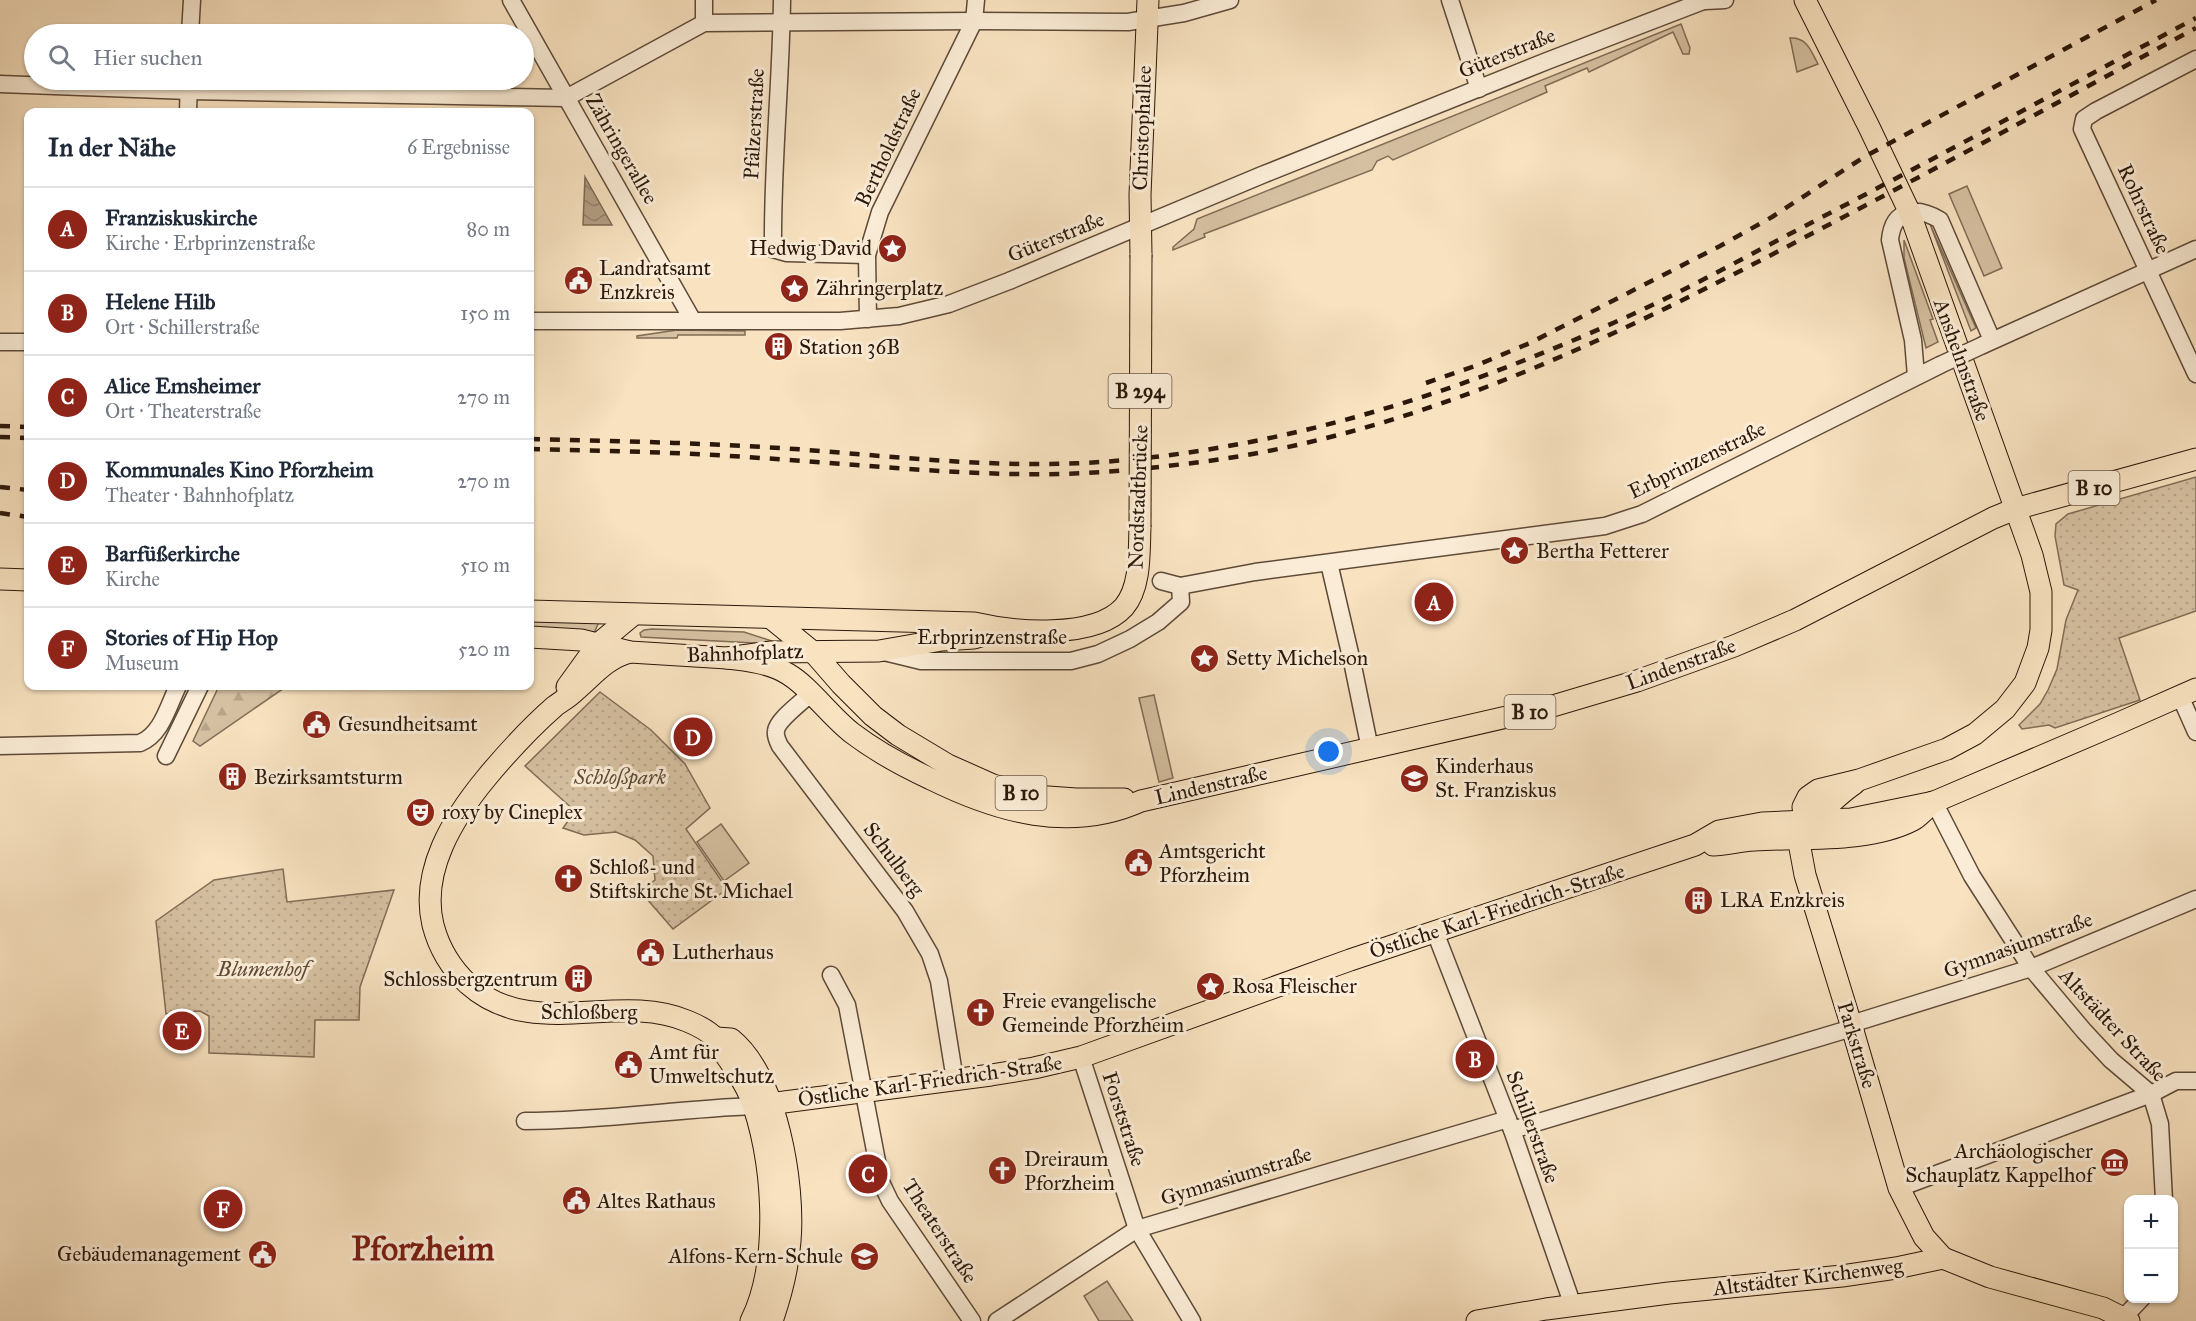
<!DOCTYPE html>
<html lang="de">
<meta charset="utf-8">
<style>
body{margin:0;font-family:"IM FELL Great Primer",serif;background:#f6f6f7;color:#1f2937}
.controls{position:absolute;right:18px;bottom:18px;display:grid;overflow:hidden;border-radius:12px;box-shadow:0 2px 4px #0004}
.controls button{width:54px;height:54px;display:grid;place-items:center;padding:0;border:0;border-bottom:2px solid #e0e1e3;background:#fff;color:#1f2937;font:30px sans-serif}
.you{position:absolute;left:1329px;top:752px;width:21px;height:21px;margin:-15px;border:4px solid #fff;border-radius:50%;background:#1a73e8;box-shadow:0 0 0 9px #1a73e833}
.badge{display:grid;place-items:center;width:39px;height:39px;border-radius:50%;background:#8f2418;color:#fff;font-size:20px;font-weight:700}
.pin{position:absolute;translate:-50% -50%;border:3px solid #fff;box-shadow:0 2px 6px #0006}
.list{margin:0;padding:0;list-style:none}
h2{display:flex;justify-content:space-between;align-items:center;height:78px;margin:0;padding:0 24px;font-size:26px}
h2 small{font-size:20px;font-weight:400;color:#747a83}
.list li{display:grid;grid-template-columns:39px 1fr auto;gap:18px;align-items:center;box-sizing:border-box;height:84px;padding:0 24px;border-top:2px solid #e0e1e3}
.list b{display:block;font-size:22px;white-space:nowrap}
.list p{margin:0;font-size:20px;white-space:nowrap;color:#747a83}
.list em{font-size:20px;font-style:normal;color:#747a83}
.icon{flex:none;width:33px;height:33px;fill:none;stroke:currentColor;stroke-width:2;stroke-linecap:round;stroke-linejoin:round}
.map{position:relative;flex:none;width:2196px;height:1321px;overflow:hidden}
.search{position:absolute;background:#fff;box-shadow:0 2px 4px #0004;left:24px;top:24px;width:510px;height:66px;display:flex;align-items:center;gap:15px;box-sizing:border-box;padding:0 21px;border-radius:33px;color:#747a83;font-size:22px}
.panel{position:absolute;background:#fff;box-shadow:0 2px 4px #0004;left:24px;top:108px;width:510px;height:582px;border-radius:12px}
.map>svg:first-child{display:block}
.grass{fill:#d5c0a1;stroke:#806c56;stroke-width:1.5}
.forest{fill:url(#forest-firs);stroke:#806c56;stroke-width:1.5}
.park{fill:url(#park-dots);stroke:#806c56;stroke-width:1.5}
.water{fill:url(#water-waves);stroke:#7c6852;stroke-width:1.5}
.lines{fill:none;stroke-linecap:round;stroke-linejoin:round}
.minor-casing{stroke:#5e4a38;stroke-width:19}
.major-casing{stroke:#2b180b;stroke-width:23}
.minor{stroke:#faecd6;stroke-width:16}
.major{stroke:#f8e2c0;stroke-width:21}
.rail{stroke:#2b180b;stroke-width:4.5;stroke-dasharray:10 10;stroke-linecap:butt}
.minor-bridge-casing{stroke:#5e4a38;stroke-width:19;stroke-linecap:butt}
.major-bridge-casing{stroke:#2b180b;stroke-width:23;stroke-linecap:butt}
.minor-bridge{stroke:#faecd6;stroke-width:16}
.major-bridge{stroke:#f8e2c0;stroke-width:21}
.labels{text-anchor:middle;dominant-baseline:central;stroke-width:6;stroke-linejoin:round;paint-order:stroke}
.shield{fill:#faecd6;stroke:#695848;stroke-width:1.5}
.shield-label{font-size:20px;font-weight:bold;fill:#2b180b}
.street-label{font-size:21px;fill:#2b180b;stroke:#faecd6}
.poi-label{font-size:21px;fill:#2b180b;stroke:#faecd6;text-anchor:start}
.park-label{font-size:21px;font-style:italic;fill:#5e4a38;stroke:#faecd6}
.town-label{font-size:33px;font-weight:bold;fill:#7a1f14;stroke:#faecd6}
</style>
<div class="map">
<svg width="2196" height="1321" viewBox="0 0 2196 1321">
<defs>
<pattern id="forest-firs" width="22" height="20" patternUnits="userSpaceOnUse" patternTransform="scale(1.5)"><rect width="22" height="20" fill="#d5c0a1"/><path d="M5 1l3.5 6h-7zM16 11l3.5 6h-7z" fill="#b7a489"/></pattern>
<pattern id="park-dots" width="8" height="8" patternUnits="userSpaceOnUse" patternTransform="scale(1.5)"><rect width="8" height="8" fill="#d5c0a1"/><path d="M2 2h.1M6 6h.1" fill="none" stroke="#b7a489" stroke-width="1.8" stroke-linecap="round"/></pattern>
<pattern id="water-waves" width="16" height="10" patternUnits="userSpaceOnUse" patternTransform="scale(1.5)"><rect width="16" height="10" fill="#b29d82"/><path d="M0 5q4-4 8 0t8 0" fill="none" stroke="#917f69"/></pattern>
</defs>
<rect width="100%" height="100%" fill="#f8e2c0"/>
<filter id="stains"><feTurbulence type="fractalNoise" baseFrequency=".00333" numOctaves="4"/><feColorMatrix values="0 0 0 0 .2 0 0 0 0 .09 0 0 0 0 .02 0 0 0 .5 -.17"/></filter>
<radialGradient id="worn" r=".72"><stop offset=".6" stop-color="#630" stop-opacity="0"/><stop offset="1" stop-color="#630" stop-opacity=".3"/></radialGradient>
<g class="grass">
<polygon points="1681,24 1690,48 1689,54 1683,54 1673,32 1589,72 1587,68 1545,86 1547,92 1393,160 1388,156 1377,161 1372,170 1204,234 1205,237 1173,250 1173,247 1194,229 1197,219"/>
<path d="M1790 38C1807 37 1811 51 1818 64L1797 72Z"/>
<polygon points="1967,186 2002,268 1984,276 1949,194"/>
<polygon points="1930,224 1976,328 1971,331"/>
<polygon points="1904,240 1933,319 1930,320 1938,342 1926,348 1904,258"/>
<polygon points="677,330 745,331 745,335 678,335 677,338 637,338 637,336"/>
<polygon points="530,619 599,622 594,633 530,629"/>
<polygon points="652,629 744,632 775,642 775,644 641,637 640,633 644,630"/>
<polygon points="1154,695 1173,778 1159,782 1139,698"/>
<polygon points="721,824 749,863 724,881 697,842"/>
<polygon points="1107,1281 1133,1321 1099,1321 1084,1296"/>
</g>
<polygon class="forest" points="219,686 287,686 200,746 193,741"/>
<g class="park">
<polygon points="2196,477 2196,611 2119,638 2140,700 2055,728 2049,725 2022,729 2019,725 2040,704 2048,690 2057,669 2066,620 2078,590 2064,585 2055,536 2056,524 2068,514"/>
<polygon points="600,692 651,730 685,764 710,808 686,829 727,889 673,929 640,891 655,880 653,856 635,840 616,832 584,835 563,828 575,811 525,766"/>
<polygon points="283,869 287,902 394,890 360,987 359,1020 315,1020 314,1057 209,1053 209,1016 200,1011 166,1014 156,921 214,880"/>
</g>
<polygon class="water" points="585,177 612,225 583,225"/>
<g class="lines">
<defs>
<g id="minor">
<polyline points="511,0 693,321"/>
<path d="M782 0C781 83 772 166 773 249L787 253 867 255"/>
<polyline points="1450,0 1479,89"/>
<polyline points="1705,1 1725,0"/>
<polyline points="704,23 704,0"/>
<polyline points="190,34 192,0"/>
<polyline points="2196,59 2096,111 2084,119 2082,129 2196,374"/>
<polyline points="0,84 189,91 566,98 704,23 974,21 1128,22 1184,13 1230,0"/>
<polyline points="188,112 189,80"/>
<polyline points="868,319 867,255 880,212 974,21 976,0"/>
<polyline points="530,321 840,321 899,316 949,304 1009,281 1262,175 1547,61 1706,0"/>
<polyline points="0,342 28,342"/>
<polyline points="1983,345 2196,249"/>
<path d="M1916 376 1913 340 1890 240C1893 208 1917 206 1940 220L1992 340"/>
<polyline points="1329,563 1353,666 1370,749"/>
<polyline points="1161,581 1180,586 1255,572 1605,526 1642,514 1940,365"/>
<polyline points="880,651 921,661 1071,661 1098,654 1130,639 1158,622 1181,602 1180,586"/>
<path d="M810 694C802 702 777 720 776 731 775 736 778 742 780 746L905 911 930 954 939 981 955 1080"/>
<polyline points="2180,696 2196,732"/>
<path d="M0 746 140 743C162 734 168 706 178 686"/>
<polyline points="166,756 200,686"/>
<polyline points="1934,802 1972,876 2031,968 2084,1031 2111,1060 2151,1094 2160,1124 2164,1200"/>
<polyline points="1435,932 1512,1130 1573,1306"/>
<polyline points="831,975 847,1005 881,1182 890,1201 972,1321"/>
<polyline points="1851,1024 2031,968 2196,899"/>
<polyline points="1081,1057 1137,1229 1192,1321"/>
<path d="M525 1121C602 1121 677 1109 753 1106"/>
<polyline points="1512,1130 1852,1028"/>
<polyline points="1899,1188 2151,1094 2176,1081 2196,1081"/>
<polyline points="2124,1317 2142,1298"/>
<polyline points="997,1321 1137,1229 1508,1119"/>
</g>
<g id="major">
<polyline points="1805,0 1869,127 1909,211 2032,555 2041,592 2041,630 2038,648 2025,683 2005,709 1975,734 1947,749 1859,780 1818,790 1808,797 1803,807 1806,822 1800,848 1805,875 1851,1024 1899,1188 1924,1237 1943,1258"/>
<polyline points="1141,255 1140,195 1148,0"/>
<polyline points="0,579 28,580"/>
<path d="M530 611 974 623C1012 632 1094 640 1124 607 1141 587 1139 552 1140 527"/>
<polyline points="771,618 814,653 841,684 873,716 898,735 948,765 993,785 1034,796 1076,799 1124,799"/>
<polyline points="530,637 581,640 630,652 727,658 771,652 879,651 942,640 974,638 1000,630"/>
<path d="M630 652C606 658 593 676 575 691 569 697 562 701 555 706 531 727 507 753 487 777 453 818 420 871 433 925 439 948 451 968 468 984 533 1042 616 991 687 1021 697 1025 709 1031 716 1039 721 1045 724 1054 729 1060 736 1071 744 1082 749 1094 774 1155 781 1261 751 1321"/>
<path d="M727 658C746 660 771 663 788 674 810 687 830 716 852 733 877 752 903 766 931 779 998 812 1070 833 1141 801L1546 708 1637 681 1734 646 1795 620 1993 518 2015 509 2196 459"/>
<polyline points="567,687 598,644 633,615"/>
<path d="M1806 822C1824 812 1837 795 1854 784"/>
<path d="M1713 845C1727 844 1740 841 1754 840 1802 837 1869 843 1913 820 1920 816 1927 808 1933 802"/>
<path d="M716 1038 731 1039C777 1076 795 1184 790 1241 788 1268 781 1295 772 1321"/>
<polyline points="753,1106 991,1075 1034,1068 1081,1057 1350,960 1695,845 1719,831 1762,823 1851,819 1934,802 2119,723 2196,689"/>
<polyline points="1477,1321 1546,1309 1669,1293 1842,1276 1896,1268 1943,1258 1990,1277 2103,1308 2129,1321"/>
</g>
</defs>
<use href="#minor" class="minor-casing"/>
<use href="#major" class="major-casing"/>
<use href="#minor" class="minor"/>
<use href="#major" class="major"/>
<g class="rail">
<polyline points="1426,383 1475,366 1530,343 1720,246 1772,217 1864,157 2156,0"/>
<polyline points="0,426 28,427"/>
<polyline points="0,437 28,438"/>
<path d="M530 439C618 441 707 443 795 449 901 457 1008 470 1114 461 1295 446 1466 390 1631 315 1690 288 1747 256 1805 226 1936 158 2066 87 2196 18"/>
<path d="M530 449C606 451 683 452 760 458 860 464 960 476 1061 474 1102 473 1143 469 1184 464 1409 439 1616 337 1813 233 1941 166 2068 97 2196 28"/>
<polyline points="0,487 28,490"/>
<polyline points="0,513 28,517"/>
</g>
<defs>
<polyline id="minor-bridge" points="1940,365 1983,345"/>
<polyline id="major-bridge" points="1140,527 1141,255"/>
</defs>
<use href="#minor-bridge" class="minor-bridge-casing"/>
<use href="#major-bridge" class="major-bridge-casing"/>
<use href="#minor-bridge" class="minor-bridge"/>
<use href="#major-bridge" class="major-bridge"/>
</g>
<defs>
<symbol id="sight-disc" viewBox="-11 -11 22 22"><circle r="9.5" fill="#8f2418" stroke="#faecd6"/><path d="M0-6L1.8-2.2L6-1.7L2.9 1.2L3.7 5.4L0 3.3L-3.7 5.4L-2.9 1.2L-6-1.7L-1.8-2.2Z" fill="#fff"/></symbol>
<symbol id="civic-disc" viewBox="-11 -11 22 22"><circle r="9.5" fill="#8f2418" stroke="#faecd6"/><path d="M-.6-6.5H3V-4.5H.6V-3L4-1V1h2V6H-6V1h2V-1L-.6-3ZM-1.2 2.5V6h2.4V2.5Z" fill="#fff"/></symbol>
<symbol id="building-disc" viewBox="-11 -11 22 22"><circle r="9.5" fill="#8f2418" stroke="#faecd6"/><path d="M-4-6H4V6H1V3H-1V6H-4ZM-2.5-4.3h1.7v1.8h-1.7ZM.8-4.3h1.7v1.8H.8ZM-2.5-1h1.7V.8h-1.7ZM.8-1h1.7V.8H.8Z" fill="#fff"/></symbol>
<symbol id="school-disc" viewBox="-11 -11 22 22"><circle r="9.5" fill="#8f2418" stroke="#faecd6"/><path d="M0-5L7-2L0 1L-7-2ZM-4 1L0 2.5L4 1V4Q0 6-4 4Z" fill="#fff"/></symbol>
<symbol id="theatre-disc" viewBox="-11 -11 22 22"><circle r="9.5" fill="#8f2418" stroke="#faecd6"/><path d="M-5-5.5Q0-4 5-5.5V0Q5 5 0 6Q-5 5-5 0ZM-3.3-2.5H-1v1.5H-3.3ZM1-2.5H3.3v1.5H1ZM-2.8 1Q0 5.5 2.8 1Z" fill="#fff"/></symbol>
<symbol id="church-disc" viewBox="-11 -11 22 22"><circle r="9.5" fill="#8f2418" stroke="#faecd6"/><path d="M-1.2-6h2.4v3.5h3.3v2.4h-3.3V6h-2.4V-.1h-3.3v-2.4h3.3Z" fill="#fff"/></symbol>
<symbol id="museum-disc" viewBox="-11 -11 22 22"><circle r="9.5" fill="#8f2418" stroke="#faecd6"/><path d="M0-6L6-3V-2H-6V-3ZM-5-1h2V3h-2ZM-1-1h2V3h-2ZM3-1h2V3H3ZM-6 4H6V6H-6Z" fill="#fff"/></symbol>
</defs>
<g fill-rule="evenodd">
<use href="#sight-disc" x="876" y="232" width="33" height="33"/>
<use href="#civic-disc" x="562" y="264" width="33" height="33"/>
<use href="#sight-disc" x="778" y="272" width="33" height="33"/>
<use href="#building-disc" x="762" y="330" width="33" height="33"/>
<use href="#sight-disc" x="1498" y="534" width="33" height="33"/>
<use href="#sight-disc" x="1188" y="642" width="33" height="33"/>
<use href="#civic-disc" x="300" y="708" width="33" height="33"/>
<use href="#building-disc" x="216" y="760" width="33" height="33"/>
<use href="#school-disc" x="1398" y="762" width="33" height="33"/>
<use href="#theatre-disc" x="404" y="796" width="33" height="33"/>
<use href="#civic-disc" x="1122" y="846" width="33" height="33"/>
<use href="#church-disc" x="552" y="862" width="33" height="33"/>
<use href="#building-disc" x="1682" y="884" width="33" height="33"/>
<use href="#civic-disc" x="634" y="936" width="33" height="33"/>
<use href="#building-disc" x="562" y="962" width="33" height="33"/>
<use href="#sight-disc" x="1194" y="970" width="33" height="33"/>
<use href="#church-disc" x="964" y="996" width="33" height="33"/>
<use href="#civic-disc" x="612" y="1048" width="33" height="33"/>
<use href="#museum-disc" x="2098" y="1146" width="33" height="33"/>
<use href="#church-disc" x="986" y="1154" width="33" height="33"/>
<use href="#civic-disc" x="560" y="1184" width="33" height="33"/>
<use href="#civic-disc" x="246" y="1238" width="33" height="33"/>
<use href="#school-disc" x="848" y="1240" width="33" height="33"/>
</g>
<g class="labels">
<g class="shield">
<rect x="1108.5" y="374" width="63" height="34" rx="4.5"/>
<rect x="2068.5" y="471" width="51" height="34" rx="4.5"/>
<rect x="1504.5" y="695" width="51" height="34" rx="4.5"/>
<rect x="995.5" y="776" width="51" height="34" rx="4.5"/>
</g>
<g class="shield-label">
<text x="1140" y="391">B 294</text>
<text x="2094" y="488">B 10</text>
<text x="1530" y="712">B 10</text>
<text x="1021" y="793">B 10</text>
</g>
<g class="street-label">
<text transform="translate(1507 53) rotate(-22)">Güterstraße</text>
<text transform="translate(754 124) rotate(-87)">Pfälzerstraße</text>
<text transform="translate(1142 128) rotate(-88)">Christophallee</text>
<text transform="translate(888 147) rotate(-65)">Bertholdstraße</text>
<text transform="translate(622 149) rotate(60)">Zähringerallee</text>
<text transform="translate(2144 209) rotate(65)">Rohrstraße</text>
<text transform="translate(1056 237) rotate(-22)">Güterstraße</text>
<text transform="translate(1962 360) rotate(70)">Anshelmstraße</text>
<text transform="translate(1697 460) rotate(-26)">Erbprinzenstraße</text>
<text transform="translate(1138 497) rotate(-88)">Nordstadtbrücke</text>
<text x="992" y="637">Erbprinzenstraße</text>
<text transform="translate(745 653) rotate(-2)">Bahnhofplatz</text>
<text transform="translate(1681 664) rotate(-20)">Lindenstraße</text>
<text transform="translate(1211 785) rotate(-13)">Lindenstraße</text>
<text transform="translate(894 859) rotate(53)">Schulberg</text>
<text transform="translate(1497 911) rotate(-18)">Östliche Karl-Friedrich-Straße</text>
<text transform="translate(2018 945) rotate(-20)">Gymnasiumstraße</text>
<text x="589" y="1012">Schloßberg</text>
<text transform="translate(2113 1025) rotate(47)">Altstädter Straße</text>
<text transform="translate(1857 1045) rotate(73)">Parkstraße</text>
<text transform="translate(930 1081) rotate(-8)">Östliche Karl-Friedrich-Straße</text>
<text transform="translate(1124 1119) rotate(72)">Forststraße</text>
<text transform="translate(1533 1127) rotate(70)">Schillerstraße</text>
<text transform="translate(1236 1176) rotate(-17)">Gymnasiumstraße</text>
<text transform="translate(940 1231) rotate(57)">Theaterstraße</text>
<text transform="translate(1808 1277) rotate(-7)">Altstädter Kirchenweg</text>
</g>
<g class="poi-label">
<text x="872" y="248" text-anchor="end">Hedwig David</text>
<text x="599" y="268">Landratsamt<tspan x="599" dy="24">Enzkreis</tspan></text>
<text x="816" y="288">Zähringerplatz</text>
<text x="799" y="347">Station 36B</text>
<text x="1536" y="551">Bertha Fetterer</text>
<text x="1226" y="658">Setty Michelson</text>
<text x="338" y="724">Gesundheitsamt</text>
<text x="1435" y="766">Kinderhaus<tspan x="1435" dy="24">St. Franziskus</tspan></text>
<text x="254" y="777">Bezirksamtsturm</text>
<text x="442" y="812">roxy by Cineplex</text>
<text x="1159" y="851">Amtsgericht<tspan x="1159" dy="24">Pforzheim</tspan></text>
<text x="589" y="867">Schloß- und<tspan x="589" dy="24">Stiftskirche St. Michael</tspan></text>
<text x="1720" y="900">LRA Enzkreis</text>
<text x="672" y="952">Lutherhaus</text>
<text x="558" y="979" text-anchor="end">Schlossbergzentrum</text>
<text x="1232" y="986">Rosa Fleischer</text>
<text x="1002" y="1001">Freie evangelische<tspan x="1002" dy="24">Gemeinde Pforzheim</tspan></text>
<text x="649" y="1052">Amt für<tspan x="649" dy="24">Umweltschutz</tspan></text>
<text x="2093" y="1151" text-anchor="end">Archäologischer<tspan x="2093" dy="24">Schauplatz Kappelhof</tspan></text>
<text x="1024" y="1159">Dreiraum<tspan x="1024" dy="24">Pforzheim</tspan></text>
<text x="597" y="1201">Altes Rathaus</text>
<text x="241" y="1254" text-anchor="end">Gebäudemanagement</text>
<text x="843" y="1256" text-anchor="end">Alfons-Kern-Schule</text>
</g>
<g class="park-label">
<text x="620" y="777">Schloßpark</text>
<text x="263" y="969">Blumenhof</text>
</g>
<g class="town-label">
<text x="423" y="1249">Pforzheim</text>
</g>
</g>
<rect width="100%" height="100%" filter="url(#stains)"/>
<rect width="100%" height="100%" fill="url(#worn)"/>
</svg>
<div class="controls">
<button>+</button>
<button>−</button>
</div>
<div class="you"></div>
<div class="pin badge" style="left:1434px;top:602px">A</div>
<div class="pin badge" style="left:1475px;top:1059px">B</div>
<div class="pin badge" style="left:868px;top:1174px">C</div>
<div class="pin badge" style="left:693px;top:737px">D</div>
<div class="pin badge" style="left:182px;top:1031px">E</div>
<div class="pin badge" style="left:223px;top:1209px">F</div>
<div class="search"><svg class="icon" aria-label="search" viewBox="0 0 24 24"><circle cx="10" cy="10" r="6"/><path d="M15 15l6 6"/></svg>Hier suchen</div>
<section class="panel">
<h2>In der Nähe<small>6 Ergebnisse</small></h2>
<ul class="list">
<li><span class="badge">A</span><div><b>Franziskuskirche</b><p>Kirche · Erbprinzenstraße</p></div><em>80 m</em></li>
<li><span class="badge">B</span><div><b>Helene Hilb</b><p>Ort · Schillerstraße</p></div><em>150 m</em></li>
<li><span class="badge">C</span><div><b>Alice Emsheimer</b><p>Ort · Theaterstraße</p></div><em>270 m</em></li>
<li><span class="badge">D</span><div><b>Kommunales Kino Pforzheim</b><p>Theater · Bahnhofplatz</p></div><em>270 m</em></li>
<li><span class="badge">E</span><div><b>Barfüßerkirche</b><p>Kirche</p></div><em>510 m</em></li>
<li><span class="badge">F</span><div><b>Stories of Hip Hop</b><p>Museum</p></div><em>520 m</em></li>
</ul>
</section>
</div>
